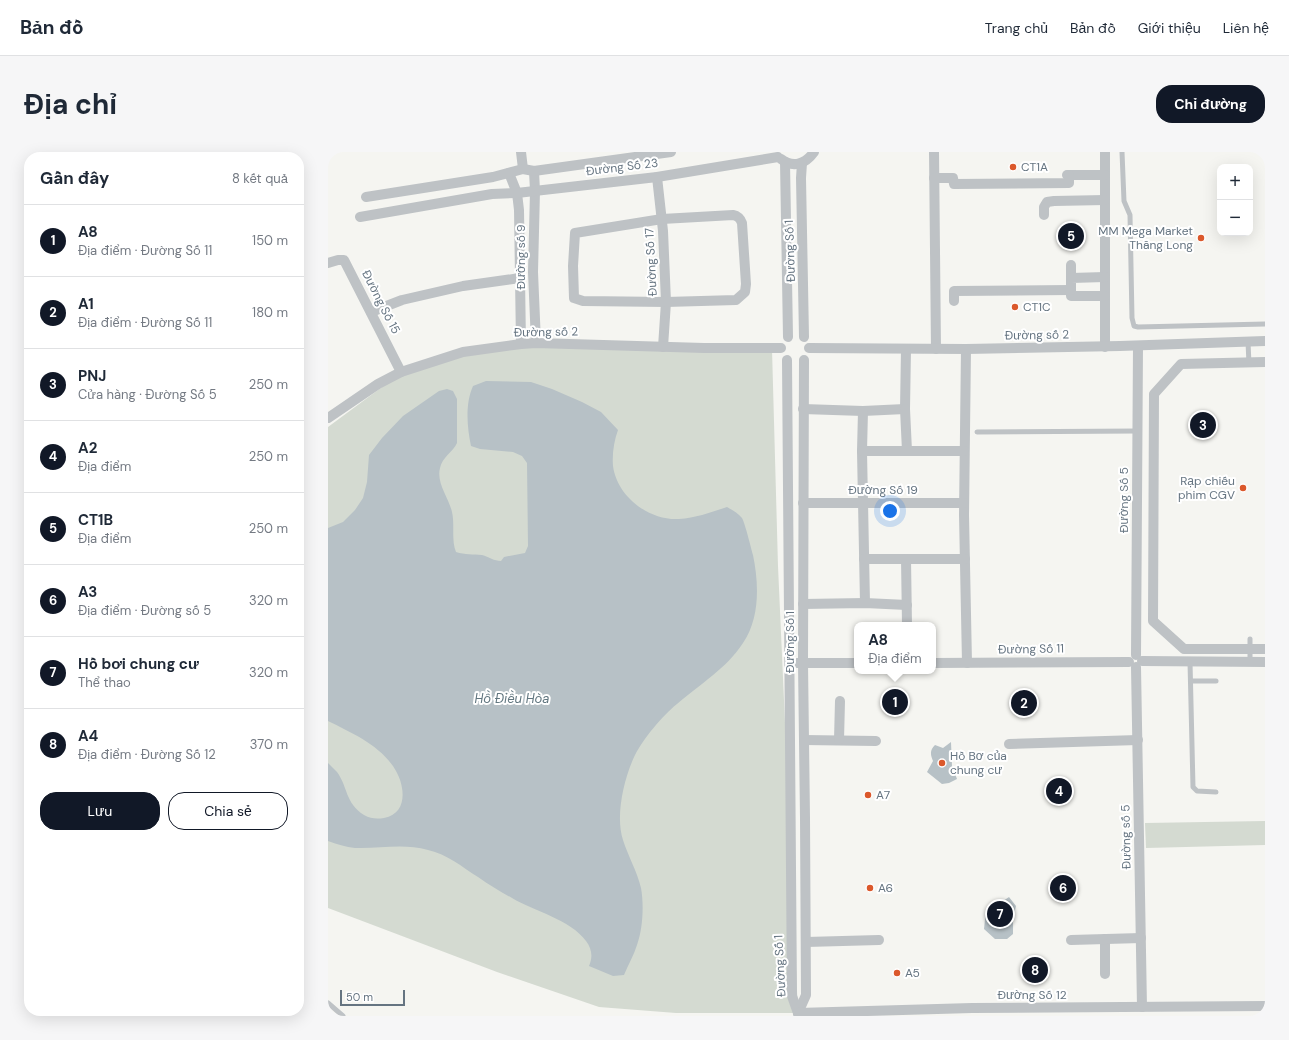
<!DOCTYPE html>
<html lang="vi">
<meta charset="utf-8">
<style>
body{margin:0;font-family:"DM Sans",sans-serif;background:#f6f6f7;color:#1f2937}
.controls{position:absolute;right:12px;top:12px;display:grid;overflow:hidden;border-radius:8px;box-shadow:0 4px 16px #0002}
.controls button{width:36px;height:36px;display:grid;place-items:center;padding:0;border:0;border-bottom:1px solid #e0e1e3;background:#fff;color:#1f2937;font:20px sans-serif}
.scale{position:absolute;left:12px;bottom:10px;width:65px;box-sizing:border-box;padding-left:4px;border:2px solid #657481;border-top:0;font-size:11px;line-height:14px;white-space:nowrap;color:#657481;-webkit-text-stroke:3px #fff;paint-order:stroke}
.you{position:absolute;left:562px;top:359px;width:14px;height:14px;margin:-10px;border:3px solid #fff;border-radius:50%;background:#1a73e8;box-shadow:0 0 0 6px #1a73e833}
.badge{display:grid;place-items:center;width:26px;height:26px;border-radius:50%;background:#111827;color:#fff;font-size:13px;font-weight:700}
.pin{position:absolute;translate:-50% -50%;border:2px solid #fff;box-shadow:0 1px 4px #0006}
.popup{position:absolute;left:526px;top:470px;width:82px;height:52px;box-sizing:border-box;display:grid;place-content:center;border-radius:8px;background:#fff;filter:drop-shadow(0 1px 3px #0005);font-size:13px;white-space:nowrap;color:#747a83}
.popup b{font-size:15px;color:#1f2937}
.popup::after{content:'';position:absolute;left:50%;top:100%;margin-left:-8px;border:8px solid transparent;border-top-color:#fff}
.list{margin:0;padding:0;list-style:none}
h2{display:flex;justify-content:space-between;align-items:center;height:52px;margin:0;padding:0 16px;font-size:17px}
h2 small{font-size:13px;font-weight:400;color:#747a83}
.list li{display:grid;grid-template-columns:26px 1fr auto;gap:12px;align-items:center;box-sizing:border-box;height:72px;padding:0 16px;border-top:1px solid #e0e1e3}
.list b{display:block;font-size:15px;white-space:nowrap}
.list p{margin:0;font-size:13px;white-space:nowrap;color:#747a83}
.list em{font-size:13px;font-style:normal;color:#747a83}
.actions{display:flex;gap:8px;padding:12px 16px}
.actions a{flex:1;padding:9px 0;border:1px solid #111827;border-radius:16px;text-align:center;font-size:14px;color:#111827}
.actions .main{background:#111827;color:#fff}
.map{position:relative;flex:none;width:937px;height:864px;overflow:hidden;border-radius:16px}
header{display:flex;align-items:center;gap:24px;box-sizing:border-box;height:56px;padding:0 20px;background:#fff;border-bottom:1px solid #e0e1e3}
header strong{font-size:19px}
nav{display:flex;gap:22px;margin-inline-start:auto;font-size:14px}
.intro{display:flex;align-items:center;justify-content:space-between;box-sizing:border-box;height:96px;padding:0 24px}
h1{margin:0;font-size:28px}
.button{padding:10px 18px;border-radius:16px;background:#111827;color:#fff;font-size:14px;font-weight:700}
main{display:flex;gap:24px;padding:0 24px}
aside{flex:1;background:#fff;border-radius:16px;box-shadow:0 4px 16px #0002}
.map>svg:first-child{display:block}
.green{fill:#d4dad1}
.water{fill:#b7c1c6}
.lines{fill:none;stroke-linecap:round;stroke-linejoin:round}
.service{stroke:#bec2c5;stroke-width:5}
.minor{stroke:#bec2c5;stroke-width:10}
.poi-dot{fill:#db582b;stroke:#fff;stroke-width:1.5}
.labels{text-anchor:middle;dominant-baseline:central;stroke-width:4;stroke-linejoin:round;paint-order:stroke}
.street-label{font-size:12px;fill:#657481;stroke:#fff}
.poi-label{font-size:12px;fill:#657481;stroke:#fff;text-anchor:start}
.water-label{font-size:13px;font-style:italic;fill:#61767f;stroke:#fff}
</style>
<header>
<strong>Bản đồ</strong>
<nav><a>Trang chủ</a><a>Bản đồ</a><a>Giới thiệu</a><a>Liên hệ</a></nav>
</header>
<div class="intro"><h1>Địa chỉ</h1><a class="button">Chỉ đường</a></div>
<main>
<aside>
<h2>Gần đây<small>8 kết quả</small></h2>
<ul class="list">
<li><span class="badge">1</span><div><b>A8</b><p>Địa điểm · Đường Số 11</p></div><em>150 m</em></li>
<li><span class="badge">2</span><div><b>A1</b><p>Địa điểm · Đường Số 11</p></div><em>180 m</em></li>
<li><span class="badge">3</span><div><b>PNJ</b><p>Cửa hàng · Đường Số 5</p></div><em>250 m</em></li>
<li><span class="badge">4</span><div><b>A2</b><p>Địa điểm</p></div><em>250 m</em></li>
<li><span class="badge">5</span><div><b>CT1B</b><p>Địa điểm</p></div><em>250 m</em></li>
<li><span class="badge">6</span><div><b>A3</b><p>Địa điểm · Đường số 5</p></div><em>320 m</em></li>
<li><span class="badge">7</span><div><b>Hồ bơi chung cư</b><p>Thể thao</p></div><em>320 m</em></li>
<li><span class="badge">8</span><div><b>A4</b><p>Địa điểm · Đường Số 12</p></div><em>370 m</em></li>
</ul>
<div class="actions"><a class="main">Lưu</a><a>Chia sẻ</a></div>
</aside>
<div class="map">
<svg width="937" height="864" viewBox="0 0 937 864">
<rect width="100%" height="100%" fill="#f5f5f1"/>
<g class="green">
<polygon points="208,193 444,197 450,414 470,861 348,861 271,855 169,820 0,756 0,275 73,221 135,201"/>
<polygon points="937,669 937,693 818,696 817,671"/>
</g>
<g class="water">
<path d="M158 229 203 230 224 237 254 250 273 260 290 278C286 289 284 302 285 314 289 345 322 369 351 367 368 366 384 360 399 355 404 358 410 361 414 366 417 371 423 396 425 403 431 432 432 466 415 491 399 516 371 533 349 552 334 564 316 586 307 603 296 626 287 664 295 688 300 704 309 719 313 736 316 752 315 777 309 793 306 803 300 813 296 823L285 824 261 814C265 805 264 797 258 789 243 768 206 759 184 746 173 740 161 733 150 725 134 715 119 702 100 698 75 691 51 697 27 696 18 695 8 692 0 689V611C3 614 6 617 9 620 20 635 17 651 36 663 43 667 49 667 56 666 80 661 77 635 68 619 54 594 24 581 0 569V376L15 370 27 358 35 346 39 330 41 303 54 286 75 264 111 239 119 237 125 239 129 247V291C125 300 114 305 112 316 108 331 121 346 124 360 127 373 123 388 128 400 137 403 145 402 154 403 161 405 166 409 173 409L176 405 197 401 200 394 199 311 194 304 185 300 152 297 143 294C139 275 137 252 145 234Z"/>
<path d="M623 590 624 614 629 627 621 631 614 632 599 620 605 609C602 602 602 598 607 593L615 596Z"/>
<polygon points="681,745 688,754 685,767 685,782 679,787 667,787 656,777 658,758 665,752 672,751"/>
</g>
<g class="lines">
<g class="service">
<polyline points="794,0 796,49 802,63 804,166 806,174 810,175 937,172"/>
<polyline points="920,190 921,212"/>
<polyline points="649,280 810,279"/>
<polyline points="922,487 922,510"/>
<polyline points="862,510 865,635 869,639 888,640"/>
<polyline points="863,529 888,529"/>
<polyline points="0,851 15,864"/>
</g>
<g class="minor">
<polyline points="193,0 195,17"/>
<polyline points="606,0 608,197"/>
<polyline points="777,0 777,195"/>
<path d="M453 7C466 17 478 11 486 0"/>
<polyline points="457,10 460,185"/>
<polyline points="474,11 473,26 476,185"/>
<polyline points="206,19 207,39 205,120 208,191"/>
<polyline points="181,21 189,41 191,58 193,192"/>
<polyline points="739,23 777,23"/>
<polyline points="329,25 335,79 338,150 335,195"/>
<polyline points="606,26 625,26 626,32 741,31 741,23"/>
<polyline points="38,45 165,25 195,17 206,19 343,0"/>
<path d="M405 63C410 64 412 66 414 71L418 132 417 140 408 148 338 150 255 149 246 146 245 114 247 81 334 67Z"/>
<polyline points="716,63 716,55 719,50 726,49 777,48"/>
<polyline points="32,65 164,42 189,41 329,25 450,5"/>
<polyline points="0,111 10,108 16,108 73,220"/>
<polyline points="743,113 743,126"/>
<polyline points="777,125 743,126 743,144 777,144"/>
<polyline points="626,149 626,139 743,138"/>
<polyline points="43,160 74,148 135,134 192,126"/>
<polyline points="481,196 638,197 792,194 937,189"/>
<polyline points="638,197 636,363 639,511"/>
<polyline points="459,208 464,844 470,861"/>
<polyline points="937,210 853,212 826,242 825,469 856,497 937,497"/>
<polyline points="475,257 535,259 577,257 578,197"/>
<polyline points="577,257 579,299"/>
<polyline points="535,259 534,299 537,451"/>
<polyline points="0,266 50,232 73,220 135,200 193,192 208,191 376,196 453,196"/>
<polyline points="534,299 636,299"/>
<polyline points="475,351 636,351"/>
<polyline points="536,407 637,407"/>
<polyline points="578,407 579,473"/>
<polyline points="475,452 537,451 579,453"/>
<polyline points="808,503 810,194"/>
<polyline points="814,509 937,510"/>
<polyline points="469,511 529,511"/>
<polyline points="605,511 801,510"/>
<polyline points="808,515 814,855"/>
<polyline points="476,588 548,589"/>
<polyline points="511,588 512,549"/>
<polyline points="681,592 810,588"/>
<polyline points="777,787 777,822"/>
<polyline points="743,788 813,786"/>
<polyline points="478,790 551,788"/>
<polyline points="470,861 478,843 477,666 475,511 476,208"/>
<polyline points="470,861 644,856 937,854"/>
</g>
</g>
<g class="poi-dot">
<circle cx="685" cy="15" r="4"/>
<circle cx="873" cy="86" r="4"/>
<circle cx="687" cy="155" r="4"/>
<circle cx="915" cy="336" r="4"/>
<circle cx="614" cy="611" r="4"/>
<circle cx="540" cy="643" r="4"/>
<circle cx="542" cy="736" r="4"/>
<circle cx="569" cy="821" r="4"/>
</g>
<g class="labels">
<g class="street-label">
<text transform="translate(294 15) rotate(-7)">Đường Số 23</text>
<text transform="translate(462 99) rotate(-92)">Đường Số 1</text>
<text transform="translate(193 105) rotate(-90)">Đường số 9</text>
<text transform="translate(323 110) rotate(-93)">Đường Số 17</text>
<text transform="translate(53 150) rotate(63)">Đường Số 15</text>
<text transform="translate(218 180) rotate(-1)">Đường số 2</text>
<text transform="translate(709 183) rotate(-1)">Đường số 2</text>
<text x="555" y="338">Đường Số 19</text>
<text transform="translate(796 348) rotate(-90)">Đường Số 5</text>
<text transform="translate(462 490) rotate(-90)">Đường Số 1</text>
<text transform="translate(703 497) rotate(-1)">Đường Số 11</text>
<text transform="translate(798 685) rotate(-91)">Đường số 5</text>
<text transform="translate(452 814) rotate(-93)">Đường Số 1</text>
<text x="704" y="843">Đường Số 12</text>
</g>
<g class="poi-label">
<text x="693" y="15">CT1A</text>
<text x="865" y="79" text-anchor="end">MM Mega Market<tspan x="865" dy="14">Thăng Long</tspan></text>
<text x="695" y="155">CT1C</text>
<text x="907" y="329" text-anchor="end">Rạp chiếu<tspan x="907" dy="14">phim CGV</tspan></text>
<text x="622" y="604">Hồ Bơ của<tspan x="622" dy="14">chung cư</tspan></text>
<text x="548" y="643">A7</text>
<text x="550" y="736">A6</text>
<text x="577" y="821">A5</text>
</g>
<g class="water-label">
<text x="184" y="546">Hồ Điều Hòa</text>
</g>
</g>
</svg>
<div class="controls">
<button>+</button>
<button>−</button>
</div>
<div class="scale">50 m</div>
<div class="you"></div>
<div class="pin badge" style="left:567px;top:550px">1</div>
<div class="popup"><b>A8</b>Địa điểm</div>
<div class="pin badge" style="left:696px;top:551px">2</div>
<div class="pin badge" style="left:875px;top:273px">3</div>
<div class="pin badge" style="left:731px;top:639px">4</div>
<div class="pin badge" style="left:743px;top:84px">5</div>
<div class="pin badge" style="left:735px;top:736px">6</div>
<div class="pin badge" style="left:672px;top:762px">7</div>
<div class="pin badge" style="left:707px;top:818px">8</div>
</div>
</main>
